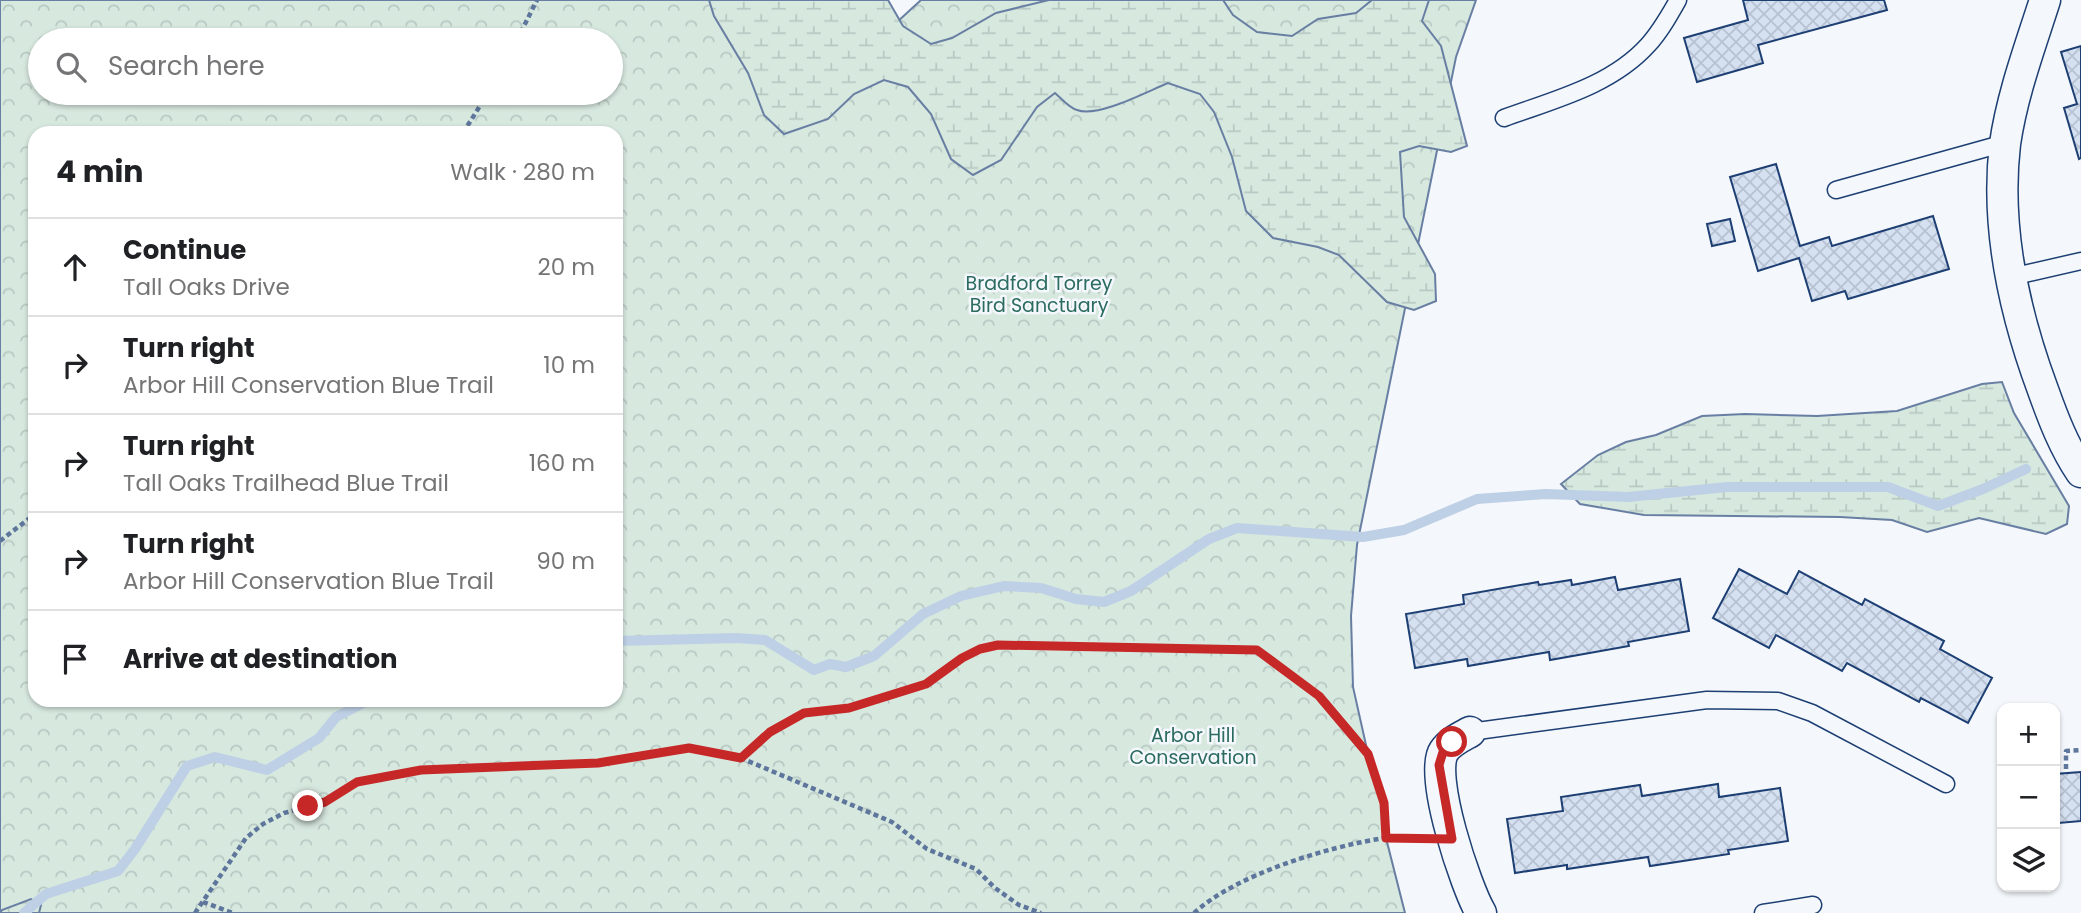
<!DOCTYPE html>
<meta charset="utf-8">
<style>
body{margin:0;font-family:Poppins,sans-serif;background:#f6f6f6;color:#202124}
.controls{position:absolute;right:21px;bottom:21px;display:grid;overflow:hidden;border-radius:14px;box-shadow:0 2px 5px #0004}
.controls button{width:63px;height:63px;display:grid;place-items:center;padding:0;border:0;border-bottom:2px solid #e0e0e0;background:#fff;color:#202124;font:35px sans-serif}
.stop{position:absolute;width:21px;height:21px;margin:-16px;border:5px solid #c62828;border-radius:50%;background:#fff}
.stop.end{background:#c62828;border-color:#fff;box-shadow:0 2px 7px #0008}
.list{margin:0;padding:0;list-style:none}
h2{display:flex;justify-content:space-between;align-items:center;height:91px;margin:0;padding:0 28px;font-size:30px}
h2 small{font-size:23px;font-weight:400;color:#757577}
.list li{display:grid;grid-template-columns:46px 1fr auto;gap:21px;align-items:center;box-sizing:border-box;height:98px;padding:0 28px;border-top:2px solid #e0e0e0}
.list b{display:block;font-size:26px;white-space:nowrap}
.list p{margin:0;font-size:23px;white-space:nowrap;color:#757577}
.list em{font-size:23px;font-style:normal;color:#757577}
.icon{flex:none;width:38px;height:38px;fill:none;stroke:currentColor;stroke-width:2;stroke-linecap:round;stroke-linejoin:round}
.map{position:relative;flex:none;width:2081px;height:913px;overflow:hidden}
.search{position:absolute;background:#fff;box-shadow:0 2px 5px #0004;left:28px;top:28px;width:595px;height:77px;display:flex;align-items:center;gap:18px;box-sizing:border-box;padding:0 24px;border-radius:38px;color:#757577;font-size:26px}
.panel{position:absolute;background:#fff;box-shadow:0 2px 5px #0004;left:28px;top:126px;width:595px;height:581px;border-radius:21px}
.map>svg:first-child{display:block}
.forest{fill:url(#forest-crowns);stroke:#687fa3;stroke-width:2;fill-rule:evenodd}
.wetland{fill:url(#wetland-marsh);stroke:#687fa3;stroke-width:2}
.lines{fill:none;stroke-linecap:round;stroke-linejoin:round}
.stream{stroke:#bed0e5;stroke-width:10}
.building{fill:url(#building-cross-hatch);stroke:#1d3f73;stroke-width:2}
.service-casing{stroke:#1d3f73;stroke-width:19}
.minor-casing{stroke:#1d3f73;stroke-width:33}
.path{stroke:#5e769c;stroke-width:4.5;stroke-dasharray:5 3.5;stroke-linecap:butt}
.service{stroke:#f4f7fb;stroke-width:16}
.minor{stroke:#f4f7fb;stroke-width:30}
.route{stroke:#c62828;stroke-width:9}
.labels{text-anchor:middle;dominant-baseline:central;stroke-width:5;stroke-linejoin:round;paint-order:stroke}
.park-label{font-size:19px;fill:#2c6c60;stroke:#f4f7fb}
</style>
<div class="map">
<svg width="2081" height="913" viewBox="0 0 2081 913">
<defs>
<pattern id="forest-crowns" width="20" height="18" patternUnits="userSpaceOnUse" patternTransform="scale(1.75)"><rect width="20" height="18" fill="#d7e8df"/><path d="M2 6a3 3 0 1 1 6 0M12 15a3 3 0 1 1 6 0" fill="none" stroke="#b8c8c3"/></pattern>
<pattern id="wetland-marsh" width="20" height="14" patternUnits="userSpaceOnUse" patternTransform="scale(1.75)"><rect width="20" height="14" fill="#d7e8df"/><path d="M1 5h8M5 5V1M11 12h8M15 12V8" fill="none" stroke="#b8c8c3"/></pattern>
<pattern id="building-cross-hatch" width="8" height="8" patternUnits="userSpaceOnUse" patternTransform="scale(1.75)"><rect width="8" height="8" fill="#d5e0f0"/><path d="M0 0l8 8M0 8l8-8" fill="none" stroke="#b6c1d1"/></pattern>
</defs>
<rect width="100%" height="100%" fill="#f4f7fb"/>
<path class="forest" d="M0 0H759L821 92 921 0H1476L1456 57 1357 545 1351 616 1353 687 1368 754 1384 803 1386 838 1405 913H0ZM40 40H611V93H40ZM35 133H616V700H35Z"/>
<g class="wetland">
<path d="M709 0H888L903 26 931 44 952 38 996 13 1049 0H1223L1233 15 1257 32 1292 36 1318 19 1356 13 1372 0H1429L1422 21 1441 46 1467 146 1451 152 1419 146 1400 152 1404 217 1435 274 1436 301 1414 310 1387 302 1339 255 1318 247 1273 238 1246 211 1232 157 1214 112 1200 94 1168 83C1148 91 1098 118 1077 110 1069 108 1061 98 1055 93L1037 107 1001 160 973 175 951 159 931 114 908 87 884 80 854 94 828 119 784 134 764 115 748 73 714 16Z"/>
<polygon points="2002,382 2014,413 2069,506 2067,524 2046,534 1979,518 1927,532 1892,520 1840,517 1644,515 1580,504 1561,484 1598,455 1626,442 1656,435 1702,416 1745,414 1817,416 1897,411 1982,384"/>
<polygon points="31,899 41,905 39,913 0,913 2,910"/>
</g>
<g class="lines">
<g class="stream">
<polyline points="616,641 737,638 765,640 814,670 830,664 846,667 874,656 923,614 961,596 1004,586 1041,588 1076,599 1104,602 1131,591 1209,539 1237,528 1363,537 1404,530 1477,499 1546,494 1628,497 1727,487 1888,487 1938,506 1983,489 2026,469"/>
<polyline points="24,913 46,894 118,871 135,849 187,766 215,757 267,770 319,738 336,717 369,700"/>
</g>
</g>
<g class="building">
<polygon points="1743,0 1884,0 1887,10 1758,45 1763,63 1697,82 1684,38 1748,20"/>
<polygon points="2081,46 2081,158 2079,159 2064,108 2077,104 2061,52"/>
<polygon points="1776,164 1800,246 1829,237 1832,246 1933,216 1949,269 1848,299 1845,291 1812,301 1799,258 1758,271 1730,177"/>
<polygon points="1730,219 1735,241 1712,246 1707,224"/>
<polygon points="1739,569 1787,594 1799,571 1862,605 1865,599 1944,641 1940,649 1992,678 1968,723 1921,698 1919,702 1847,663 1842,671 1776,635 1769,648 1713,618"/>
<polygon points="1615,577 1618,590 1680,579 1689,631 1628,642 1629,646 1550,660 1549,652 1468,666 1467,659 1415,668 1406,614 1464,604 1463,595 1538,582 1539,585 1571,580 1572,585"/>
<polygon points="2081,772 2081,821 2059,823 2055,774"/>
<polygon points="1718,784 1719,797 1780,788 1788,841 1728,850 1729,854 1650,866 1648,857 1567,869 1567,865 1515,873 1507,819 1563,811 1561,797 1640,785 1642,796"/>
</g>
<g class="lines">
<defs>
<g id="service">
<path d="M1504 118C1553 100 1611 86 1648 45 1660 32 1669 16 1678 0"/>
<polyline points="1836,190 2005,143"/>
<polyline points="2011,277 2081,261"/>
<polyline points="1470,732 1707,700 1778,701 1812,713 1946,784"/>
<polyline points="1763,913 1813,905"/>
</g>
<g id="minor">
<path d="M2045 0C2030 47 2012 95 2005 144 1995 228 2014 312 2043 390 2053 418 2064 447 2081 472"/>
<path d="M1470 732C1461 737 1450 742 1444 751 1428 774 1466 888 1481 913"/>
</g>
</defs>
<use href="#service" class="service-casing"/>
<use href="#minor" class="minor-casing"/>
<g class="path">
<polyline points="517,40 537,0"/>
<polyline points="463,133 488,93"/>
<polyline points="0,541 35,514"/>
<polyline points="741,758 770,732 804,713 849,708 925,684 963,658 980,649 998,645 1257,651 1319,696 1368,754 1384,803 1386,838"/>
<polyline points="2066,769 2066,751 2081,750"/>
<polyline points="203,902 233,913"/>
<polyline points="195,913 246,838 263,824 284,813 325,802 357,782 421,770 598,763 689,748 741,758 892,822 927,849 976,869 995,888 1019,905 1041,913"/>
<path d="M1194 913C1237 874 1327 847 1384 838 1396 836 1410 838 1422 838"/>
</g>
<use href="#service" class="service"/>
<use href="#minor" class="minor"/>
</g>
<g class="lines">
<polyline class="route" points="308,806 325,802 357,782 421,770 598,763 689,748 741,758 770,732 804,713 849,708 926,684 962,658 980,649 998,645 1257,650 1319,696 1368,754 1384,803 1386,838 1452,839 1439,765 1443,752 1452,742"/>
</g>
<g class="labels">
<g class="park-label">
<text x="1039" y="283">Bradford Torrey<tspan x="1039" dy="22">Bird Sanctuary</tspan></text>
<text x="1193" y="735">Arbor Hill<tspan x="1193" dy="22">Conservation</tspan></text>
</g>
</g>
</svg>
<div class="controls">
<button>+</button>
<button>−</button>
<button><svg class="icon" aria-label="layers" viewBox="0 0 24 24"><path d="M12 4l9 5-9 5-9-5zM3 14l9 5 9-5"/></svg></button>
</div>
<div class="stop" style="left:1452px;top:742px"></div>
<div class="stop end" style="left:308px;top:806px"></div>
<div class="search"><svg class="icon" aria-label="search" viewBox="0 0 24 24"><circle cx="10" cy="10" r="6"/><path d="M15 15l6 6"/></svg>Search here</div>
<section class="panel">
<h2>4 min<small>Walk · 280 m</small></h2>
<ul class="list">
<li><svg class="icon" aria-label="ahead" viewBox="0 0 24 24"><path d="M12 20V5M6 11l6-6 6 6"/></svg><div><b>Continue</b><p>Tall Oaks Drive</p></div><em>20 m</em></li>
<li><svg class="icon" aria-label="right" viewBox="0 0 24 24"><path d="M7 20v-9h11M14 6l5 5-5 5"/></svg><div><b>Turn right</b><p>Arbor Hill Conservation Blue Trail</p></div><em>10 m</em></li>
<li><svg class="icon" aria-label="right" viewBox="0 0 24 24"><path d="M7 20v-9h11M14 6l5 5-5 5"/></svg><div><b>Turn right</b><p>Tall Oaks Trailhead Blue Trail</p></div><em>160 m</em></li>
<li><svg class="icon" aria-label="right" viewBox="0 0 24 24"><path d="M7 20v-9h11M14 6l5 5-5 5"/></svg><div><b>Turn right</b><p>Arbor Hill Conservation Blue Trail</p></div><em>90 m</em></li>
<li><svg class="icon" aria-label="arrive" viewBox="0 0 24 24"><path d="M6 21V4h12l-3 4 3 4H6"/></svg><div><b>Arrive at destination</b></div></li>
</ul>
</section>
</div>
